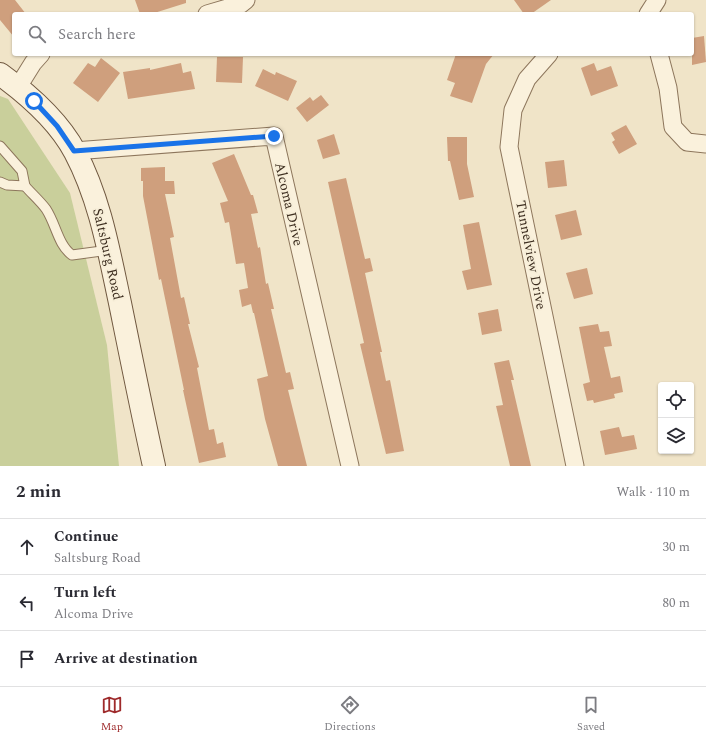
<!DOCTYPE html>
<meta charset="utf-8">
<style>
body{margin:0;font-family:Spectral,serif;background:#f2f2f3;color:#2b2b33}
.controls{position:absolute;right:12px;bottom:12px;display:grid;overflow:hidden;border-radius:4px;box-shadow:0 1px 3px #0004}
.controls button{width:36px;height:36px;display:grid;place-items:center;padding:0;border:0;border-bottom:1px solid #e1e1e2;background:#fff;color:#2b2b33;font:20px sans-serif}
.stop{position:absolute;width:12px;height:12px;margin:-9px;border:3px solid #1a73e8;border-radius:50%;background:#fff}
.stop.end{background:#1a73e8;border-color:#fff;box-shadow:0 1px 4px #0008}
.list{margin:0;padding:0;list-style:none}
h2{display:flex;justify-content:space-between;align-items:center;height:52px;margin:0;padding:0 16px;font-size:17px}
h2 small{font-size:13px;font-weight:400;color:#7c7c81}
.list li{display:grid;grid-template-columns:26px 1fr auto;gap:12px;align-items:center;box-sizing:border-box;height:56px;padding:0 16px;border-top:1px solid #e1e1e2}
.list b{display:block;font-size:15px;white-space:nowrap}
.list p{margin:0;font-size:13px;white-space:nowrap;color:#7c7c81}
.list em{font-size:13px;font-style:normal;color:#7c7c81}
.icon{flex:none;width:22px;height:22px;fill:none;stroke:currentColor;stroke-width:2;stroke-linecap:round;stroke-linejoin:round}
.map{position:relative;flex:none;width:706px;height:466px;overflow:hidden}
.search{position:absolute;background:#fff;box-shadow:0 1px 3px #0004;left:12px;right:12px;top:12px;height:44px;display:flex;align-items:center;gap:10px;box-sizing:border-box;padding:0 14px;border-radius:4px;color:#7c7c81;font-size:15px}
.sheet{height:220px;background:#fff}
nav{display:flex;justify-content:space-around;align-items:center;box-sizing:border-box;height:56px;border-top:1px solid #e1e1e2;background:#fff;font-size:11px;color:#7c7c81}
nav a{display:grid;justify-items:center;gap:2px}
nav .on{color:#9e2a2b}
.map>svg:first-child{display:block}
.green{fill:#c9cf9b}
.building{fill:#cf9f7d}
.lines{fill:none;stroke-linecap:round;stroke-linejoin:round}
.lane-casing{stroke:#8d765c;stroke-width:11}
.street-casing{stroke:#8d765c;stroke-width:19}
.secondary-casing{stroke:#6f573f;stroke-width:24}
.lane{stroke:#faf1dc;stroke-width:9}
.street{stroke:#faf1dc;stroke-width:17}
.secondary{stroke:#faf1dc;stroke-width:22}
.route{stroke:#1a73e8;stroke-width:5}
.labels{text-anchor:middle;dominant-baseline:central;stroke-width:3.5;stroke-linejoin:round;paint-order:stroke}
.street-label{font-size:14px;fill:#3d2e20;stroke:#f7eed8}
</style>
<div class="map">
<svg width="706" height="466" viewBox="0 0 706 466">
<rect width="100%" height="100%" fill="#f0e4c8"/>
<polygon class="green" points="0,96 8,99 70,193 107,345 119,466 0,466"/>
<g class="building">
<polygon points="0,0 15,0 26,14 14,14 14,37 0,20"/>
<polygon points="135,0 186,0 186,3 151,14 140,14"/>
<polygon points="514,0 551,0 531,14 524,14"/>
<polygon points="704,36 706,62 692,65 692,38"/>
<polygon points="456,54 494,54 486,64 472,103 450,96 455,83 447,80"/>
<polygon points="217,57 243,57 242,83 216,82"/>
<polygon points="101,58 120,73 98,102 73,83 88,63 95,67"/>
<polygon points="181,63 183,73 191,71 195,89 128,99 123,72 150,68 150,70"/>
<polygon points="594,63 597,71 611,66 618,86 591,96 581,68"/>
<polygon points="263,69 275,75 276,72 297,81 288,101 255,86"/>
<polygon points="321,95 329,105 307,122 296,108 310,97 313,101"/>
<polygon points="626,125 637,144 619,154 612,142 615,140 611,133"/>
<polygon points="334,134 340,154 323,159 317,140"/>
<polygon points="447,137 467,137 467,164 474,197 459,200 450,161 448,161"/>
<polygon points="234,154 251,195 253,195 258,213 251,214 258,248 260,247 266,284 268,283 274,309 271,309 286,373 290,372 294,389 288,390 307,466 278,466 265,419 257,379 268,376 254,313 253,313 251,304 242,307 239,290 248,288 244,263 236,264 229,222 225,223 220,203 228,201 212,163"/>
<polygon points="564,160 567,186 548,188 545,162"/>
<polygon points="165,167 165,181 174,181 175,194 165,194 174,237 170,238 181,298 184,297 190,324 188,324 199,367 197,368 209,430 214,429 217,444 223,442 226,457 199,463 183,390 184,390 161,279 159,280 143,196 143,181 141,181 141,168"/>
<polygon points="346,178 365,259 370,258 373,271 365,273 382,352 380,352 386,381 390,380 404,451 386,454 360,344 364,343 328,182"/>
<polygon points="576,210 582,235 561,240 555,215"/>
<polygon points="479,222 492,285 467,290 462,271 471,269 463,225"/>
<polygon points="587,268 593,294 574,299 566,273"/>
<polygon points="498,309 502,331 482,335 478,313"/>
<polygon points="598,324 600,332 609,331 612,346 604,347 611,378 620,376 623,392 614,394 615,398 594,403 593,400 587,401 583,384 590,382 579,327"/>
<polygon points="509,360 514,380 511,380 531,466 510,466 496,406 503,405 494,363"/>
<polygon points="619,427 622,437 634,435 637,449 605,455 600,431"/>
</g>
<g class="lines">
<defs>
<g id="lane">
<polyline points="0,146 22,171 25,186 7,185 0,182"/>
<path d="M25 186C32 194 40 201 46 209 56 224 58 245 72 255L109 250"/>
</g>
<g id="street">
<polyline points="207,14 241,4 246,0"/>
<polyline points="648,14 657,0"/>
<polyline points="549,54 527,79 513,110 509,147 575,466"/>
<polyline points="659,54 668,88 673,127 687,142 706,144"/>
<polyline points="18,87 33,63 41,54"/>
<polyline points="74,151 274,136 350,466"/>
</g>
<path id="secondary" d="M0 74C29 95 58 120 75 152 100 199 109 252 120 303 131 357 142 412 154 466"/>
</defs>
<use href="#lane" class="lane-casing"/>
<use href="#street" class="street-casing"/>
<use href="#secondary" class="secondary-casing"/>
<use href="#lane" class="lane"/>
<use href="#street" class="street"/>
<use href="#secondary" class="secondary"/>
</g>
<g class="lines">
<polyline class="route" points="34,101 57,126 74,151 274,136"/>
</g>
<g class="labels">
<g class="street-label">
<text transform="translate(289 204) rotate(77)">Alcoma Drive</text>
<text transform="translate(108 254) rotate(77)">Saltsburg Road</text>
<text transform="translate(531 255) rotate(79)">Tunnelview Drive</text>
</g>
</g>
</svg>
<div class="controls">
<button><svg class="icon" aria-label="locate" viewBox="0 0 24 24"><circle cx="12" cy="12" r="6"/><path d="M12 2v4M12 18v4M2 12h4M18 12h4"/></svg></button>
<button><svg class="icon" aria-label="layers" viewBox="0 0 24 24"><path d="M12 4l9 5-9 5-9-5zM3 14l9 5 9-5"/></svg></button>
</div>
<div class="stop" style="left:34px;top:101px"></div>
<div class="stop end" style="left:274px;top:136px"></div>
<div class="search"><svg class="icon" aria-label="search" viewBox="0 0 24 24"><circle cx="10" cy="10" r="6"/><path d="M15 15l6 6"/></svg>Search here</div>
</div>
<section class="sheet">
<h2>2 min<small>Walk · 110 m</small></h2>
<ul class="list">
<li><svg class="icon" aria-label="ahead" viewBox="0 0 24 24"><path d="M12 20V5M6 11l6-6 6 6"/></svg><div><b>Continue</b><p>Saltsburg Road</p></div><em>30 m</em></li>
<li><svg class="icon" aria-label="left" viewBox="0 0 24 24"><path d="M17 20v-9H6M10 6l-5 5 5 5"/></svg><div><b>Turn left</b><p>Alcoma Drive</p></div><em>80 m</em></li>
<li><svg class="icon" aria-label="arrive" viewBox="0 0 24 24"><path d="M6 21V4h12l-3 4 3 4H6"/></svg><div><b>Arrive at destination</b></div></li>
</ul>
</section>
<nav>
<a class="on"><svg class="icon" aria-label="map" viewBox="0 0 24 24"><path d="M3 6l6-2 6 2 6-2v14l-6 2-6-2-6 2zM9 4v14M15 6v14"/></svg>Map</a>
<a><svg class="icon" aria-label="directions" viewBox="0 0 24 24"><path d="M12 3l9 9-9 9-9-9zM9 14v-3h6M13 9l2 2-2 2"/></svg>Directions</a>
<a><svg class="icon" aria-label="saved" viewBox="0 0 24 24"><path d="M7 4h10v16l-5-4-5 4z"/></svg>Saved</a>
</nav>
